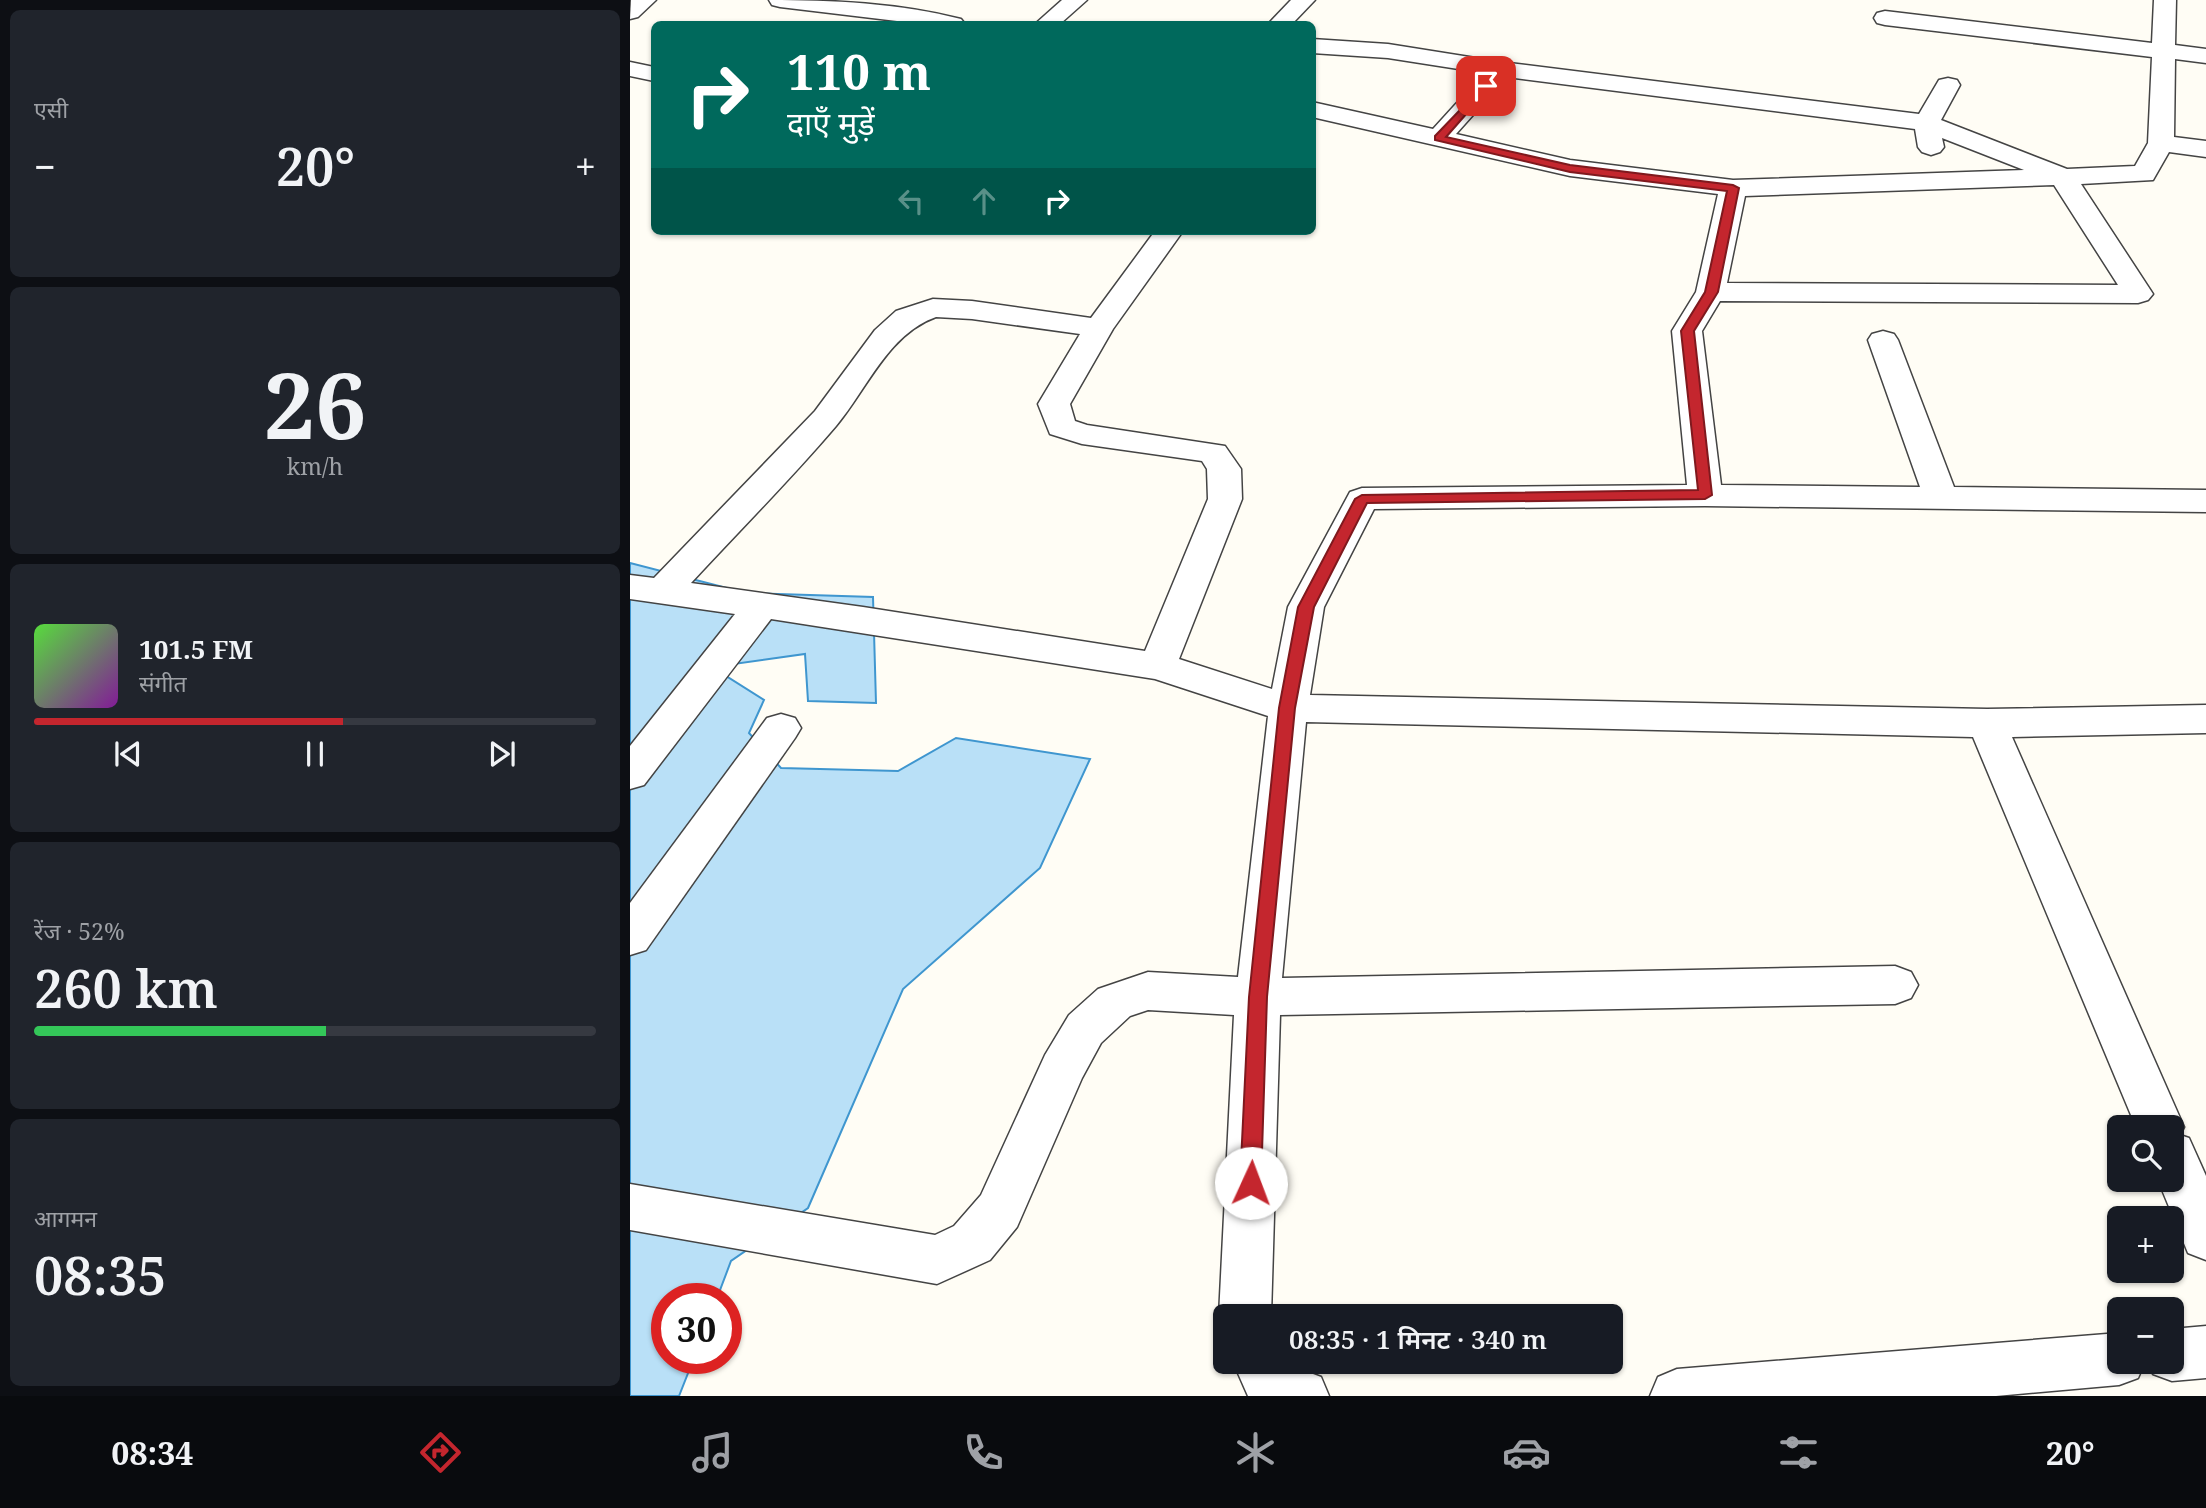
<!DOCTYPE html>
<html lang="hi">
<head>
<meta charset="utf-8">
<style>
	body { margin:0; font-family:"Noto Serif","Noto Sans Devanagari",serif; background:#20242c; color:#f1f3f6; height:100vh; display:flex; flex-direction:column; font-size:26px; white-space:nowrap }
	* { box-sizing:border-box; margin:0 }
	p { font-size:23px; color:#9ea1a6 }
	.icon { flex:none; width:38px; height:38px; fill:none; stroke:currentColor; stroke-width:2; stroke-linecap:round; stroke-linejoin:round }
	.map { position:relative; flex:1; overflow:hidden }
	.details { display:flex; flex-direction:column; gap:10px; padding:10px; background:#0d0f14; width:630px }
	.details>* { flex:none }
	.top-card { position:absolute; left:21px; top:21px; width:665px; height:214px; border-radius:10px; box-shadow:0 2px 5px #0004; background:#00695c; color:#fff; overflow:hidden }
	.buttons { position:absolute; left:1477px; top:1115px; display:grid; gap:14px }
	.buttons a { display:grid; place-items:center; width:77px; height:77px; border-radius:10px; background:#171b24; box-shadow:0 2px 5px #0004; font-size:35px }
	.speed { position:absolute; left:21px; top:1283px; display:flex; gap:14px; font-size:35px; font-weight:700; text-align:center }
	.speed>* { display:grid; place-content:center; width:91px; height:91px; border-radius:50%; background:#171b24; box-shadow:0 2px 5px #0004; line-height:1 }
	.speed .limit { border:10px solid #d22; background:#fff; color:#111 }
	.pin { position:absolute; display:grid; place-items:center; width:60px; height:60px; color:#fff; margin:-30px; border-radius:14px; box-shadow:0 4px 10px #0006 }
	.me { position:absolute; width:77px; margin:-38px; rotate:2deg; stroke-linejoin:round; filter:drop-shadow(0 0 5px #0008) }
	.turn { display:flex; align-items:center; gap:24px; height:147px; padding:0 21px; font-size:32px }
	.turn .icon { width:91px; height:91px; stroke-width:2.5 }
	.turn b { display:block; font-size:49px; line-height:60px }
	.lanes { display:flex; align-items:center; height:66px; padding:0 21px; background:#0003; justify-content:center; gap:35px; direction:ltr }
	.lanes .off { opacity:.35 }
	.big { font-size:52px; font-weight:600; line-height:1.1 }
	.details .card { flex:1; display:flex; flex-direction:column; justify-content:center; gap:10px; min-width:0; padding:0 24px; border-radius:10px; background:#20242c }
	.details .dial { align-items:center; gap:0 }
	.dial b { font-size:91px; line-height:1 }
	.song { display:flex; align-items:center; gap:21px }
	.cover { width:84px; height:84px; border-radius:10px; background:linear-gradient(135deg,hsl(110 70% 55%),hsl(290 70% 35%)) }
	.played { height:7px; border-radius:4px; background:linear-gradient(90deg,#c4262e 55%,#363941 55%) }
	.keys { display:flex; justify-content:space-around; direction:ltr }
	.heat { display:flex; justify-content:space-between; align-items:center; font-size:38px; direction:ltr }
	.charge { height:10px; border-radius:5px; background:linear-gradient(90deg,#34c759 52%,#363941 0) }
	.trip { position:absolute; left:583px; top:1304px; width:410px; height:70px; border-radius:10px; background:#171b24; box-shadow:0 2px 5px #0004; font-weight:600; line-height:70px; text-align:center }
	.menu { display:flex; height:112px; justify-content:space-around; align-items:center; background:#090b0e; color:#9ea1a6 }
	.menu .icon { width:49px; height:49px }
	.menu .current { color:#c4262e }
	.menu b { font-size:32px; color:#f1f3f6 }
	main { display:flex; flex:1; min-height:0 }
	.map>svg:first-child { display:block }
	.water { fill:#b9e0f7; stroke:#3f96cf; stroke-width:2 }
	.lines { fill:none; stroke-linecap:round; stroke-linejoin:round }
	.minor-casing { stroke:#444; stroke-width:3 }
	.minor { fill:#fff; fill-rule:evenodd }
	.route { fill:#c4262e; stroke:#7f191e; stroke-width:2 }
</style>
</head>
<body>
<main>
<section class="details">
<div class="card"><p>एसी</p>
<div class="heat"><a>−</a><b class="big">20°</b><a>+</a></div>
</div>
<div class="card dial"><b>26</b><p>km/h</p></div>
<div class="card">
<div class="song"><i class="cover"></i><div><b>101.5 FM</b><p>संगीत</p></div></div>
<div class="played"></div>
<div class="keys"><svg class="icon" aria-label="previous" viewBox="0 0 24 24"><path d="M18 5L8 12l10 7zM5 5v14"/></svg><svg class="icon" aria-label="pause" viewBox="0 0 24 24"><path d="M8 5v14M16 5v14"/></svg><svg class="icon" aria-label="next" viewBox="0 0 24 24"><path d="M6 5l10 7-10 7zM19 5v14"/></svg></div>
</div>
<div class="card"><p>रेंज · 52%</p><b class="big">260 km</b><div class="charge"></div></div>
<div class="card"><p>आगमन</p><b class="big">08:35</b></div>
</section>
<div class="map">
<svg width="1576" height="1396" viewBox="0 0 1576 1396">
	<rect width="100%" height="100%" fill="#fffdf5"/>
	<polygon class="water" points="0,563 116,593 243,597 246,703 178,701 175,654 82,667 134,700 119,733 151,768 268,771 326,738 460,759 410,868 273,989 178,1208 101,1261 87,1298 37,1298 37,1358 64,1358 49,1396 0,1396"/>
	<g class="lines">
		<g class="minor-casing">
			<g id="minor">
				<polygon points="26,0 8,17 0,19 1,0"/>
				<path d="M139,0C203,0 268,3 331,19L335,24H292L150,7L142,5Z"/>
				<polygon points="432,0 457,0 430,24 405,24"/>
				<polygon points="661,0 685,0 662,24 638,24"/>
				<path d="M1524,0H1546L1545,45L1576,49V63L1545,59L1544,137L1576,141V157L1539,152L1523,180L1451,184L1523,294L1518,300L1508,303L1090,301L1072,331L1091,485L1290,487L1238,340L1242,334L1253,331L1264,334L1268,340L1324,487L1576,490V512L1075,506L744,509L694,607L680,695L1357,709L1576,705V733L1382,737L1554,1127L1550,1135L1559,1138L1576,1176V1260L1558,1253L1528,1180H1542V1127H1506L1343,737L676,722L652,978L1265,966L1281,972L1288,985L1281,998L1265,1004L650,1015L641,1316H595V1331L589,1316L604,1015L518,1010L500,1016L471,1043L452,1078L387,1227L360,1260L307,1284L0,1230V1184L305,1235L324,1226L351,1195L415,1055L439,1015L468,989L518,972L608,977L638,716L525,679L141,619L14,785L0,789V746L105,614L0,599V575L24,578L185,411L245,330L266,311L303,299L342,301L461,318L525,231H553L483,329L440,404L445,421L457,425L595,446L611,469L612,499L549,659L642,689L658,607L720,492L732,488L1057,485L1042,331L1066,292L1088,194L940,176L682,117V102L803,129L854,73L758,58L682,53V39L758,44L871,62L1289,114L1309,80L1318,78L1327,80L1330,85L1311,120L1437,169L1505,166L1518,143L1522,57L1255,25L1247,23L1244,18L1247,13L1255,11L1522,43ZM877,77L1285,129L1288,147L1292,152L1301,155L1310,152L1314,147L1312,138L1394,170L1103,180L940,160L826,134ZM1424,185L1488,285L1097,283L1115,196ZM306,317L342,319L450,334L408,404L420,434L452,444L572,461L577,469L578,499L515,651L233,607L61,583C109,531 160,480 206,426C237,389 258,334 306,317Z"/>
				<polygon points="0,62 24,67 24,81 0,76"/>
				<polygon points="151,714 165,718 171,728 165,738 16,950 0,955 0,903 137,718"/>
				<polygon points="1576,1326 1576,1378 1542,1381 1523,1374 1518,1362 1542,1362 1542,1329"/>
				<polygon points="1489,1333 1489,1362 1515,1362 1508,1378 1489,1385 1366,1396 1020,1396 1028,1377 1047,1369"/>
				<polygon points="603,1362 658,1362 659,1365 691,1377 699,1396 618,1396"/>
			</g>
		</g>
		<use href="#minor" class="minor"/>
	</g>
	<polygon class="route" points="856,83 859,84 859,88 816,137 940,165 1103,185 1109,188 1088,292 1064,331 1082,495 1075,499 737,503 684,607 665,708 637,997 631,1183 628,1190 621,1192 613,1190 610,1183 619,997 649,708 668,607 725,499 732,495 1068,490 1051,331 1075,292 1097,191 940,172 805,140 805,136"/>
</svg>
<div class="buttons">
<a><svg class="icon" aria-label="search" viewBox="0 0 24 24"><circle cx="10" cy="10" r="6"/><path d="M15 15l6 6"/></svg></a>
<a>+</a>
<a>−</a>
</div>
<div class="speed"><div class="limit">30</div></div>
<div class="pin" style="left:856px;top:86px;background:#d93025"><svg class="icon" aria-label="arrive" viewBox="0 0 24 24"><path d="M6 21V4h12l-3 4 3 4H6"/></svg></div>
<svg class="me" style="left:621px;top:1183px" viewBox="-20 -20 40 40"><circle r="19" fill="#fff"/><path d="M0-13L10 11 0 6-10 11z" fill="#c4262e"/></svg>
<div class="trip">08:35 · 1 मिनट · 340 m</div>
<div class="top-card">
<div class="turn"><svg class="icon" aria-label="right" viewBox="0 0 24 24"><path d="M7 20v-9h11M14 6l5 5-5 5"/></svg><div><b>110 m</b>दाएँ मुड़ें</div></div>
<div class="lanes"><svg class="icon off" aria-label="left" viewBox="0 0 24 24"><path d="M17 20v-9H6M10 6l-5 5 5 5"/></svg><svg class="icon off" aria-label="ahead" viewBox="0 0 24 24"><path d="M12 20V5M6 11l6-6 6 6"/></svg><svg class="icon" aria-label="right" viewBox="0 0 24 24"><path d="M7 20v-9h11M14 6l5 5-5 5"/></svg></div>
</div>
</div>
</main>
<nav class="menu">
<b>08:34</b>
<svg class="icon current" aria-label="directions" viewBox="0 0 24 24"><path d="M12 3l9 9-9 9-9-9zM9 14v-3h6M13 9l2 2-2 2"/></svg>
<svg class="icon" aria-label="music" viewBox="0 0 24 24"><path d="M9 18V5l10-2v13"/><circle cx="6" cy="18" r="3"/><circle cx="16" cy="16" r="3"/></svg>
<svg class="icon" aria-label="phone" viewBox="0 0 24 24"><path d="M5 4h4l2 5-3 2q2 4 5 5l2-3 5 2v4C11 20 4 13 5 4z"/></svg>
<svg class="icon" aria-label="climate" viewBox="0 0 24 24"><path d="M12 3v18M4 7l16 10M4 17L20 7"/></svg>
<svg class="icon" aria-label="car" viewBox="0 0 24 24"><path d="M5 17H2v-5l4-1 3-4h7l3 4 3 1v5h-3M9 17h6M6 11h13"/><circle cx="7" cy="17" r="2"/><circle cx="17" cy="17" r="2"/></svg>
<svg class="icon" aria-label="filters" viewBox="0 0 24 24"><path d="M4 7h16M4 17h16"/><circle cx="9" cy="7" r="2"/><circle cx="15" cy="17" r="2"/></svg>
<b>20°</b>
</nav>
</body>
</html>
